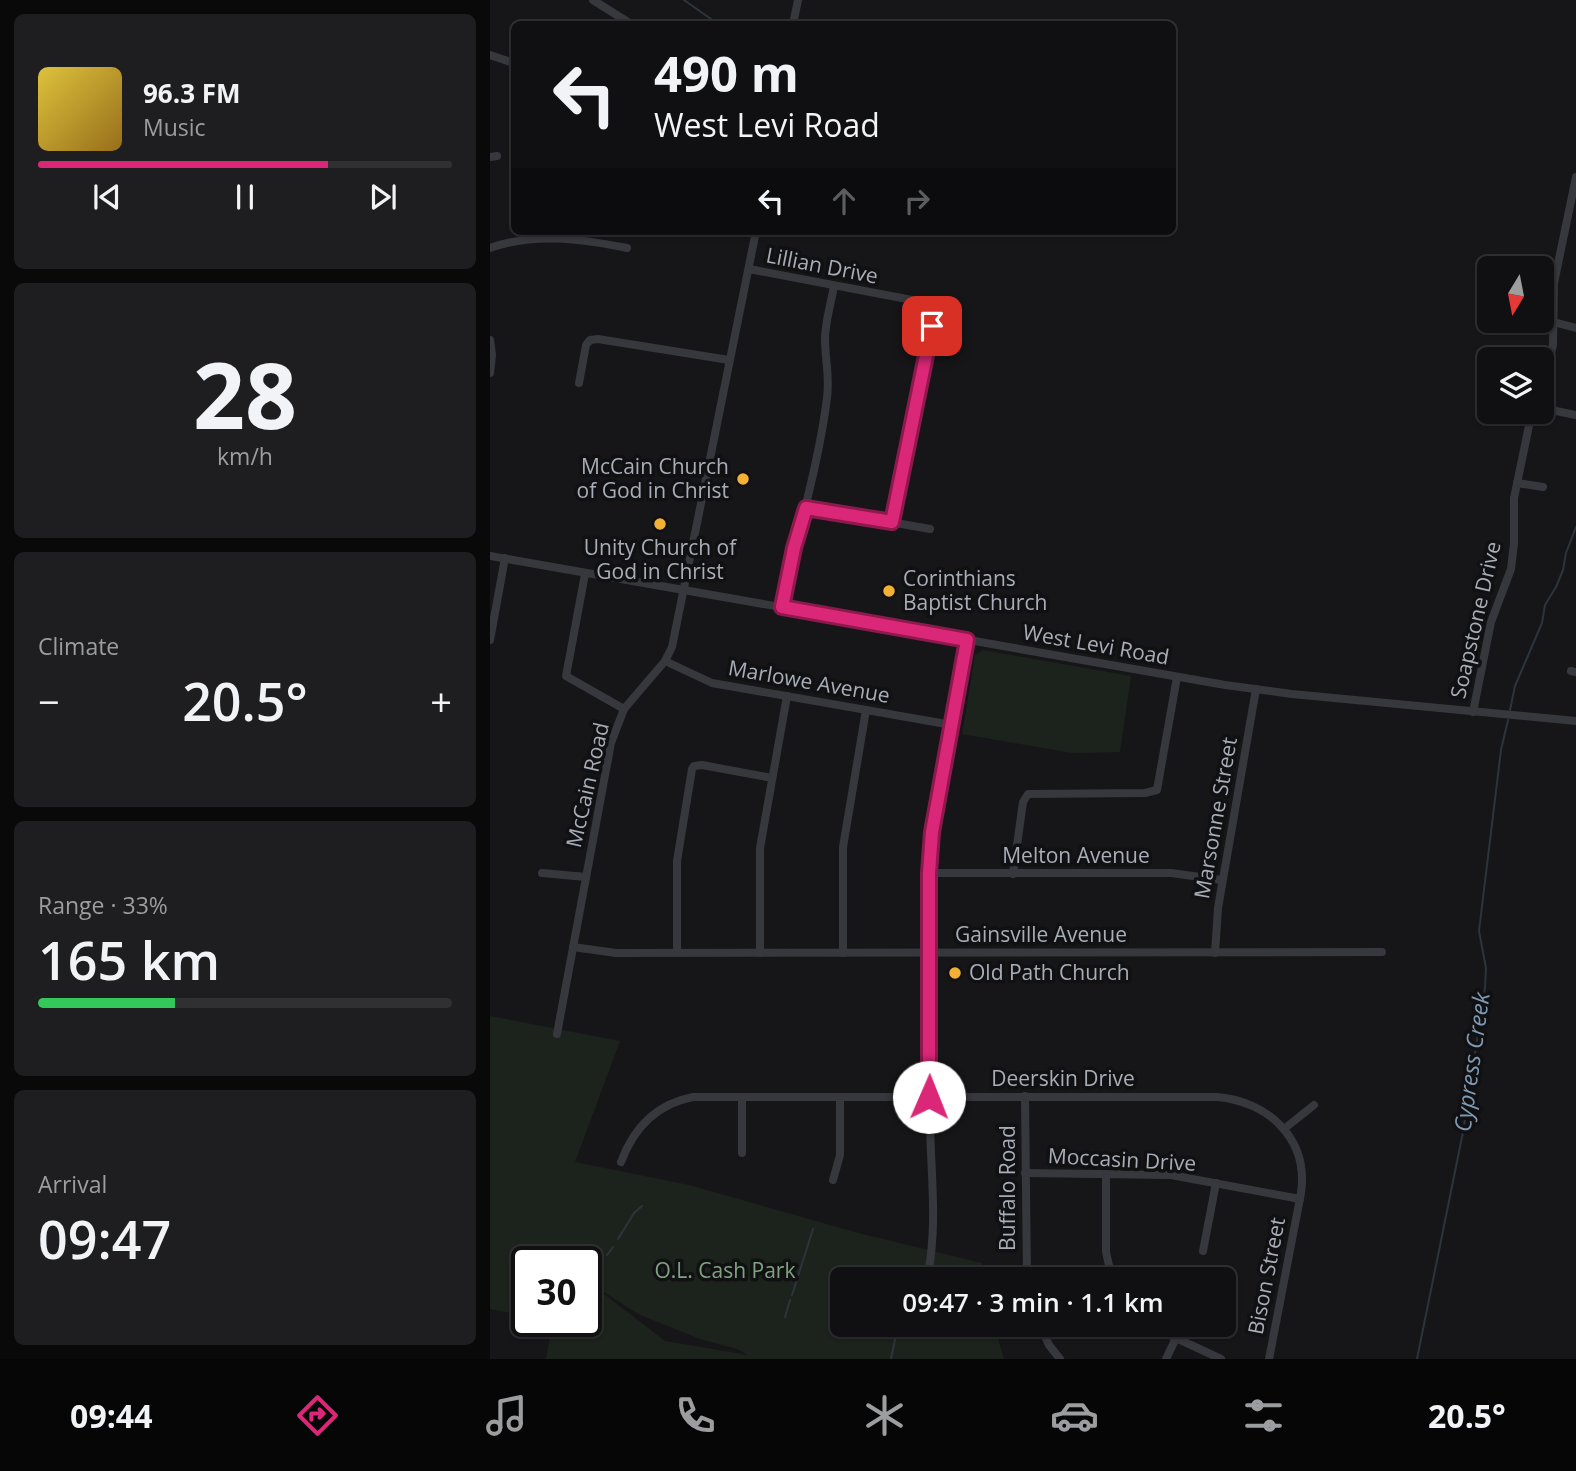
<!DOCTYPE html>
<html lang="en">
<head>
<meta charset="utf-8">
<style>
	body { margin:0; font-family:"Open Sans",sans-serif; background:#1e1e20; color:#f1f3f6; height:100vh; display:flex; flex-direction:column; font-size:26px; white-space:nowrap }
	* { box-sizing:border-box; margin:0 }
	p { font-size:23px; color:#9c9d9f }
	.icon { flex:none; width:38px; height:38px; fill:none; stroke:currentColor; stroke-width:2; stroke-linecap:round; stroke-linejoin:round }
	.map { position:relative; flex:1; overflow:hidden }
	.drawer { display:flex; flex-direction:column; gap:14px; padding:14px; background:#09090a; width:490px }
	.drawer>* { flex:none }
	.banner { position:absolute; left:21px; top:21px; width:665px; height:214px; border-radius:10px; box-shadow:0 2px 5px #0004,0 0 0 2px #303032; background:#101012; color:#f1f3f6; overflow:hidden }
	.needle { width:46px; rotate:190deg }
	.tools { position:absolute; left:987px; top:256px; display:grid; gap:14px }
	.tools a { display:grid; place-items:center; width:77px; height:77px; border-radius:10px; background:#101012; box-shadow:0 2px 5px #0004,0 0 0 2px #303032; font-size:35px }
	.speed { position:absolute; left:21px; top:1246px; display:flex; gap:14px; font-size:35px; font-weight:700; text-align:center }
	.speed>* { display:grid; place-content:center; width:91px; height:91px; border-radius:50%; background:#101012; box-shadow:0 2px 5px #0004,0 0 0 2px #303032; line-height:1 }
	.speed .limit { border:4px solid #111; border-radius:10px; background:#fff; color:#111 }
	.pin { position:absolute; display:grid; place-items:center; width:60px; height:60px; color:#fff; margin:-30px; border-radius:14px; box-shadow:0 4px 10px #0006 }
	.me { position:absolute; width:77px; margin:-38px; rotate:1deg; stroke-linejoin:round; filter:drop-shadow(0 0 5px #0008) }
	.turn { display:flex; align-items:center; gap:24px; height:147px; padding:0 28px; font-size:32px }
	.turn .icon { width:91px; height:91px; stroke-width:2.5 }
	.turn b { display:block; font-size:49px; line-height:60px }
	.lanes { display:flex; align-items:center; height:66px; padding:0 28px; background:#0003; justify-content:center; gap:35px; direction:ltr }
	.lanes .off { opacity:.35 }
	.big { font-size:52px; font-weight:600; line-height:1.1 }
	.drawer .widget { flex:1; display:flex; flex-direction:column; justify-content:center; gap:10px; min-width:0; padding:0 24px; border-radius:10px; background:#1e1e20 }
	.drawer .dial { align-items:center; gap:0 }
	.dial b { font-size:91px; line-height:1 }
	.song { display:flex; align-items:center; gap:21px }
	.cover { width:84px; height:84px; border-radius:10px; background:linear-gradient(135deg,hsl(50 70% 55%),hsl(40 70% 35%)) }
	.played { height:7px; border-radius:4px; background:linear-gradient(90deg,#db2777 70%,#303032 70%) }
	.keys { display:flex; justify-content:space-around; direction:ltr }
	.heat { display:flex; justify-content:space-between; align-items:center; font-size:38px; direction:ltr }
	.charge { height:10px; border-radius:5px; background:linear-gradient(90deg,#34c759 33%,#303032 0) }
	.trip { position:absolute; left:340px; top:1267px; width:406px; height:70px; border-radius:10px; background:#101012; box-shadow:0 2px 5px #0004,0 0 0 2px #303032; font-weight:600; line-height:70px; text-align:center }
	.dock { display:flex; height:112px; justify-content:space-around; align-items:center; background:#060607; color:#9c9d9f }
	.dock .icon { width:49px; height:49px }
	.dock .current { color:#db2777 }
	.dock b { font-size:32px; color:#f1f3f6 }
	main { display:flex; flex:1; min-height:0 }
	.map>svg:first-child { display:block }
	.green { fill:#1c231d }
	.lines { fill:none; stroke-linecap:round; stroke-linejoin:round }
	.stream { stroke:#2c353c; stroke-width:2 }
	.minor { stroke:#37383d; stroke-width:8 }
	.route-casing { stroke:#8e194d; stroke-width:18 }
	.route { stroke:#db2777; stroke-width:12 }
	.poi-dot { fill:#f2b134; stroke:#111113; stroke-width:2.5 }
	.labels { text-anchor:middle; stroke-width:7; stroke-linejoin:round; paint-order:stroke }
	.street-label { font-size:21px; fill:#a8adb8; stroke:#111113 }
	.poi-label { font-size:21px; fill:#a8adb8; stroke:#111113; text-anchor:start }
	.park-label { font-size:21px; fill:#7fa381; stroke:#111113 }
	.water-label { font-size:23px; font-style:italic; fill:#7f9bb3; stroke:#111113 }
</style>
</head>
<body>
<main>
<section class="drawer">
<div class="widget">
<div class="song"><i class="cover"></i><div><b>96.3 FM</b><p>Music</p></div></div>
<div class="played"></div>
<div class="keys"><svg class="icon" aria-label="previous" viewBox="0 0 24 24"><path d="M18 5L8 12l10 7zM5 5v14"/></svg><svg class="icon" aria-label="pause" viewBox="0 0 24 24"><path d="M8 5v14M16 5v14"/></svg><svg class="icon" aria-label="next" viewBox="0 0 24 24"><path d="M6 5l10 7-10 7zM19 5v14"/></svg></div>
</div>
<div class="widget dial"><b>28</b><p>km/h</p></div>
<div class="widget"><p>Climate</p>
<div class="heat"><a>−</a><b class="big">20.5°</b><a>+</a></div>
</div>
<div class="widget"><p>Range · 33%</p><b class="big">165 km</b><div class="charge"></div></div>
<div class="widget"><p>Arrival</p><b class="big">09:47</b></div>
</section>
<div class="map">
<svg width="1086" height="1359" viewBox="0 0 1086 1359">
	<rect width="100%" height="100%" fill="#161618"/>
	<g class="green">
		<polygon points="493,650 641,676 630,752 582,753 472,734 485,655"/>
		<polygon points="0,1016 130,1041 85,1162 199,1185 372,1234 492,1263 494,1279 352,1279 352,1325 504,1325 514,1359 56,1359 63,1321 96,1321 97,1281 175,1341 258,1355 247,1349 210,1339 148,1314 97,1281 96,1262 37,1262 37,1316 0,1309"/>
	</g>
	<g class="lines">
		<g class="stream">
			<polyline points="194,0 228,24"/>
			<polyline points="1020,710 1025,686 1052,623 1055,605 1066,587 1073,570 1076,553 1086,527"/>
			<polyline points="128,1239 144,1213 152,1206"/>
			<polyline points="117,1255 123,1247"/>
			<polyline points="416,1279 419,1266"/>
			<polyline points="302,1295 323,1229"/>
			<polyline points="295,1317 300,1300"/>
			<polyline points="401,1359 408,1325"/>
			<polyline points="927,1359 973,1132 995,988 996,968 989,931 1011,750 1018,720"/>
		</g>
		<g class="minor">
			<polyline points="103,0 141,24"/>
			<polyline points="303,24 308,0"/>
			<polyline points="0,55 24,63"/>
			<polyline points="0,157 7,156"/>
			<path d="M0,248C45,232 91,239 137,248"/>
			<polyline points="259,269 438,303 442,308 442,326 402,521"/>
			<polyline points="1063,322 1086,328"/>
			<polyline points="0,340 2,355 0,373"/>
			<polyline points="89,383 96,345 100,340 108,339 239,360"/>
			<polyline points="1052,388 1063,345 1064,283 1086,177"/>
			<polyline points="1052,408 1086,415"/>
			<polyline points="1027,483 1053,487"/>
			<polyline points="316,507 440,529"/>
			<polyline points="0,556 735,685 802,694 1086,721"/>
			<polyline points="95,574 76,676 134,709"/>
			<path d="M292,607C306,537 328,469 337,398C340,378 335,359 335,339C335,322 341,304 344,286"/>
			<polyline points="0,640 15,558"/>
			<polyline points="175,661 222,683 462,725"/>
			<polyline points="1081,671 1086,672"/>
			<polyline points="983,712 1001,622 1021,569 1024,543 1024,498 1042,411"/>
			<polyline points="52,873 96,877"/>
			<polyline points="439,873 681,873 732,880"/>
			<polyline points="523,874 533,802 538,794 655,793 667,790 687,677"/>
			<polyline points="83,947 126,953 892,952"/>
			<polyline points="187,953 187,861 202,769 204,766 212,765 282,778"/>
			<polyline points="270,953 270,848 297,696"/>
			<polyline points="353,953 353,847 376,710"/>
			<polyline points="725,953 728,908 766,689"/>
			<polyline points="67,1034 121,743 134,709 175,661 182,647 266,231"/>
			<polyline points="535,1096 537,1279"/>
			<polyline points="252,1097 252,1153"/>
			<polyline points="794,1129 824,1105"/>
			<path d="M131,1162C144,1127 166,1104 203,1097H727C777,1101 819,1138 811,1193L779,1359"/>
			<polyline points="535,1173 681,1175 810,1199"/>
			<polyline points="616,1174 616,1252 622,1279"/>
			<polyline points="343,1180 350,1155 350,1097"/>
			<polyline points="713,1251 726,1183"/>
			<path d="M437,1279C448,1227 441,1177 440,1125C438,1037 437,949 440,862L442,832L477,640"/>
			<polyline points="550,1325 559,1345 570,1359"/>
			<polyline points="658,1325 731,1359"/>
			<polyline points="676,1359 686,1338"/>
		</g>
	</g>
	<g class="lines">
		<g class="route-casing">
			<polyline id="route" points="439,1097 439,873 442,832 477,640 292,607 304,548 316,508 402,522 442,326"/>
		</g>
		<use href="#route" class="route"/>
	</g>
	<g class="poi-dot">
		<circle cx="253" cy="479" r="7"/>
		<circle cx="170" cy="524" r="7"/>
		<circle cx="399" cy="591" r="7"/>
		<circle cx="465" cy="973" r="7"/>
	</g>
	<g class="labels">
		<g class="street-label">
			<text transform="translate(332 266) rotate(11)" y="7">Lillian Drive</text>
			<text transform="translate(986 620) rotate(-77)" y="7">Soapstone Drive</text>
			<text transform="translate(606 645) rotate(10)" y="7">West Levi Road</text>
			<text transform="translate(319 682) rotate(10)" y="7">Marlowe Avenue</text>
			<text transform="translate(98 785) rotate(-77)" y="7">McCain Road</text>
			<text transform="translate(726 818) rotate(-80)" y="7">Marsonne Street</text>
			<text x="586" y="863">Melton Avenue</text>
			<text x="551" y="942">Gainsville Avenue</text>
			<text x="573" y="1086">Deerskin Drive</text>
			<text transform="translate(632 1160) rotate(3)" y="7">Moccasin Drive</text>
			<text transform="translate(518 1188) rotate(-90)" y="7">Buffalo Road</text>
			<text transform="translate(777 1276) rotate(-79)" y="7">Bison Street</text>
		</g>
		<g class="poi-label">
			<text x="239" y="474" text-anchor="end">McCain Church<tspan x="239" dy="24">of God in Christ</tspan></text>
			<text x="170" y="555" text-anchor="middle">Unity Church of<tspan x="170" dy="24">God in Christ</tspan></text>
			<text x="413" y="586">Corinthians<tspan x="413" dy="24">Baptist Church</tspan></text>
			<text x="479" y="980">Old Path Church</text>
		</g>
		<g class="park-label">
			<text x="235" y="1278">O.L. Cash Park</text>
		</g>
		<g class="water-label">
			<text transform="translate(982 1062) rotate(-82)" y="8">Cypress Creek</text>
		</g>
	</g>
</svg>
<div class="tools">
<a><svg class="needle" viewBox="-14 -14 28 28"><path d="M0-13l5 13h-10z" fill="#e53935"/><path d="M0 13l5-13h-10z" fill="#9c9d9f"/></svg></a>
<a><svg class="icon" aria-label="layers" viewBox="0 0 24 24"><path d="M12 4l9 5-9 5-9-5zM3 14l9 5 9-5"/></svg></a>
</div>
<div class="speed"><div class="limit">30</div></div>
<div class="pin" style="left:442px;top:326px;background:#d93025"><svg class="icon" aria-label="arrive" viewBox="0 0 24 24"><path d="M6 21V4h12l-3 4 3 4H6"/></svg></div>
<svg class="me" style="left:439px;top:1097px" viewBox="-20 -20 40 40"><circle r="19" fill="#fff"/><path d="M0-13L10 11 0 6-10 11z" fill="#db2777"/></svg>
<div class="trip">09:47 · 3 min · 1.1 km</div>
<div class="banner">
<div class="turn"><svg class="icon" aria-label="left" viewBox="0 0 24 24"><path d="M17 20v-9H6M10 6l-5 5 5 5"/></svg><div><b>490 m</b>West Levi Road</div></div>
<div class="lanes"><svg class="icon" aria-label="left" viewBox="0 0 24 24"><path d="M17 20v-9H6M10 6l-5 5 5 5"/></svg><svg class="icon off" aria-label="ahead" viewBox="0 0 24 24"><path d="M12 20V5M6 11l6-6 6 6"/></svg><svg class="icon off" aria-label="right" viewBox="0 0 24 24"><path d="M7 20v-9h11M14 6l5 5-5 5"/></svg></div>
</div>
</div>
</main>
<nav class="dock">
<b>09:44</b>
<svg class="icon current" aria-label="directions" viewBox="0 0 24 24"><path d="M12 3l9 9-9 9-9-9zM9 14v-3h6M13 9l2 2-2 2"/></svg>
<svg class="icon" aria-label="music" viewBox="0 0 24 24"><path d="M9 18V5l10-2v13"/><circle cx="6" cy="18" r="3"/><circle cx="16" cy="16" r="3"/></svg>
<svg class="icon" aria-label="phone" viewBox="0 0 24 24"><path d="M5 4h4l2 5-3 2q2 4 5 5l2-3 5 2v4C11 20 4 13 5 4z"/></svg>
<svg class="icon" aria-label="climate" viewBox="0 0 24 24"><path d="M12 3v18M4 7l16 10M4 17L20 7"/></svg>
<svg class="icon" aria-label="car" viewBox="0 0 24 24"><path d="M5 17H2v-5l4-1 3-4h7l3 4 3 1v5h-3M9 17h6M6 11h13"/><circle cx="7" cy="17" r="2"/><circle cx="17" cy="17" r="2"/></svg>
<svg class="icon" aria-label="filters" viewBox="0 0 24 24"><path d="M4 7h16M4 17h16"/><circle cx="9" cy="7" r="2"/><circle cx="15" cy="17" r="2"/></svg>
<b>20.5°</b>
</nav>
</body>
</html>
